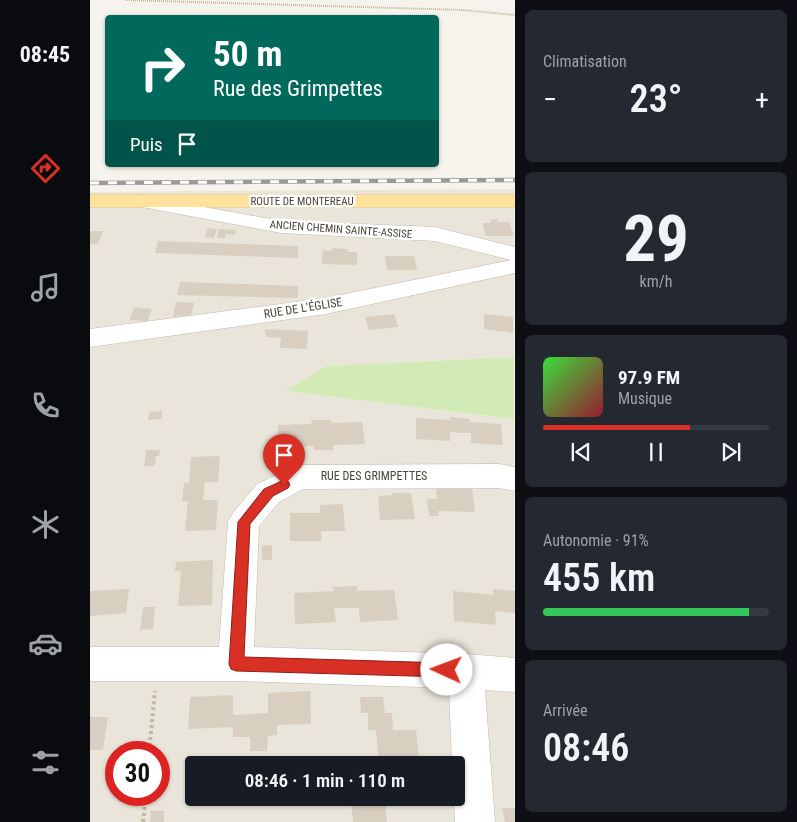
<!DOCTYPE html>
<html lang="fr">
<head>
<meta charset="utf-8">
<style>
	body { margin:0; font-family:"Roboto Condensed",sans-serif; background:#242831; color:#f1f3f6; height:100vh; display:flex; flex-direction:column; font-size:19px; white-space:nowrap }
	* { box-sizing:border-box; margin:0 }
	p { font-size:16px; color:#9ea1a6 }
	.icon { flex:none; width:28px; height:28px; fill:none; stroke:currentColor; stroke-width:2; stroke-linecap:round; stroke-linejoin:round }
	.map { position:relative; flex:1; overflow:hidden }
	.details { display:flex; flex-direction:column; gap:10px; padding:10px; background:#0d0f14; width:282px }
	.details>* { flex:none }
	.top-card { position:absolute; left:15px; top:15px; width:334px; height:152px; border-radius:5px; box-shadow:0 1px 4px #0004; background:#00695c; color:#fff; overflow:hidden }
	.speed { position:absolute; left:15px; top:741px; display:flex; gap:10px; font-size:25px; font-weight:700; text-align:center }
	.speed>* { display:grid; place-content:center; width:65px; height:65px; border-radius:50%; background:#171b24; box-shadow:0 1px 4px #0004; line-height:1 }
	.speed .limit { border:8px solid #d22; background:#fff; color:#111 }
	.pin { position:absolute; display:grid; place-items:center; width:42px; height:42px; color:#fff; margin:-51px -21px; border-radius:50% 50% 50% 0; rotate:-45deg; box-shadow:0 0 5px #0007 }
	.pin .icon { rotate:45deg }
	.me { position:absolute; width:55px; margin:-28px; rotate:272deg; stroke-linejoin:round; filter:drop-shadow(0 0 4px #0008) }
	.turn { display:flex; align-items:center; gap:18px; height:105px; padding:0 25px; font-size:22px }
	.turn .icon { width:65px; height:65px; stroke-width:2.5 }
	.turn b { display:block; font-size:35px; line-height:42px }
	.then { display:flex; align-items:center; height:48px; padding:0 25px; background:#0003; gap:10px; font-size:19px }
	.big { font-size:38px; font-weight:600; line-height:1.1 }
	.details .widget { flex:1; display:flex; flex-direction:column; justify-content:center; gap:8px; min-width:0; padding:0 18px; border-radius:8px; background:#242831 }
	.details .dial { align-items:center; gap:0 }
	.dial b { font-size:65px; line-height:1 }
	.song { display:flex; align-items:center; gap:15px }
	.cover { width:60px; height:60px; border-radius:8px; background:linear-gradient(135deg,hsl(120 70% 55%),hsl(350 70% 35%)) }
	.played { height:5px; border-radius:2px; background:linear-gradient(90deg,#d93025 65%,#363941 65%) }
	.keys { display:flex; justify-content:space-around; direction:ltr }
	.heat { display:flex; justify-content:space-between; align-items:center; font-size:28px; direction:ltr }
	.charge { height:8px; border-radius:4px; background:linear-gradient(90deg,#34c759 91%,#363941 0) }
	.trip { position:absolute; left:95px; top:756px; width:280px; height:50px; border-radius:5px; background:#171b24; box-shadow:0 1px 4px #0004; font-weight:600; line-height:50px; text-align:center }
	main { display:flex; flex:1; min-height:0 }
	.tab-bar { display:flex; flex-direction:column; width:90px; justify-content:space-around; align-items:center; background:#090b0e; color:#9ea1a6 }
	.tab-bar .icon { width:35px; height:35px }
	.tab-bar .active { color:#d93025 }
	.tab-bar b { font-size:22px; color:#f1f3f6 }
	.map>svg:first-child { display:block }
	.residential { fill:#eae5da; fill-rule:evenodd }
	.green { fill:#d2eab5 }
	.building { fill:#d8cfc1 }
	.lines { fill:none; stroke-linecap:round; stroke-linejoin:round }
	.minor-casing { stroke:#c2bbae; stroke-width:1 }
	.major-casing { stroke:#e6c16a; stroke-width:1 }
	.path-far1 { stroke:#c4b79f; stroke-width:2; stroke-dasharray:1 1; stroke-linecap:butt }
	.path { stroke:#c4b79f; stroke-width:4; stroke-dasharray:3 3; stroke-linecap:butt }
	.minor { fill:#fff; fill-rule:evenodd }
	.major { fill:#ffe39c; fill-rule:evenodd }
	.rail-casing { stroke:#9a9a9a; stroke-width:4.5 }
	.rail { stroke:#fff; stroke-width:3; stroke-dasharray:9; stroke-linecap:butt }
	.route { fill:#d93025; stroke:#8d1f18 }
	.labels { text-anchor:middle; stroke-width:5; stroke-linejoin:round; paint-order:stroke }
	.far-street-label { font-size:11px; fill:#4b4439; stroke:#fff }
	.street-label { font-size:12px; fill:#4b4439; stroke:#fff }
</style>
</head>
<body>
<main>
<nav class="tab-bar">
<b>08:45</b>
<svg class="icon active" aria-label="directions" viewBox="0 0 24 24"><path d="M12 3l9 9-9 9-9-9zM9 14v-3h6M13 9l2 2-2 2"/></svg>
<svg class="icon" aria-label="music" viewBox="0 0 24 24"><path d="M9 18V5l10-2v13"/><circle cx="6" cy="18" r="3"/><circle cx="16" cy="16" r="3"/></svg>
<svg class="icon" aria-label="phone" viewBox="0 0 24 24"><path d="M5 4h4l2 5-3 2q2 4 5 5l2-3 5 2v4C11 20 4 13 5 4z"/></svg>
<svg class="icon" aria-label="climate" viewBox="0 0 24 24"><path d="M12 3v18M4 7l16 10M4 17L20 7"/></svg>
<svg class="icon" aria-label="car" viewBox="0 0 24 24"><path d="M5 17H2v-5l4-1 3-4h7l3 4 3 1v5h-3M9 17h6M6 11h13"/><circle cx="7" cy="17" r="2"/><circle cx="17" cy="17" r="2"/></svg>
<svg class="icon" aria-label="filters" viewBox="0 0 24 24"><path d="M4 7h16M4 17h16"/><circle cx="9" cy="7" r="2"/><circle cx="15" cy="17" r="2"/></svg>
</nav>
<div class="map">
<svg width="425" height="822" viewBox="0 0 425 822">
	<rect width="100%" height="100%" fill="#f6f3ec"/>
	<path class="residential" d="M424,189V357L238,366L197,391L424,419V822H0V192ZM26,752H69V795H26ZM104,765H366V798H104Z"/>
	<polygon class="green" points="424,357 424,419 196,391 237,366"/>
	<g class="building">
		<polygon points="407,219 408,222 419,222 424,236 396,236 392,223 401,223 400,220"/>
		<polygon points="118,228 127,229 124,238 115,237"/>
		<polygon points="129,229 146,230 145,235 136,234 135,238 127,238"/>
		<polygon points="0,231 13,231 8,244 0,244"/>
		<polygon points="68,241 208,246 208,258 65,253"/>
		<polygon points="242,248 258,249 258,252 267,252 267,265 232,264 233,250 242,251"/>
		<polygon points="295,256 324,256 327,270 297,270"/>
		<polygon points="90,282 208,286 208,298 87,295"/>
		<polygon points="86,302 104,303 101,315 83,317"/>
		<polygon points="44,307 62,309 58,321 40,320"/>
		<polygon points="304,314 308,327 279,330 275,317"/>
		<polygon points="394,314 423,317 423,333 394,329"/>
		<polygon points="175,329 218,331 217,349 190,348 191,338 176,337"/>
		<polygon points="72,411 72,419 58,420 59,412"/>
		<polygon points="360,417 380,419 380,422 411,424 413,445 381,443 381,433 371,433 360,432 360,441 326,439 326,418 360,420"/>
		<polygon points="221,420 240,420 241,423 272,422 275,444 243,445 243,450 224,450 223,446 189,447 188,425 222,424"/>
		<polygon points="56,450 70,450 69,456 66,456 65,466 54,466"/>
		<polygon points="130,456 128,482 115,482 113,500 128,500 126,530 95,531 98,501 92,501 94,483 99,483 101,457"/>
		<polygon points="346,487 382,488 385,512 348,511 349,516 339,516 337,499 347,499"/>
		<polygon points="302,493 321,493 325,519 290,520 288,496 303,495"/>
		<polygon points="253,504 255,531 231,531 231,541 200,541 200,513 230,513 230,505"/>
		<polygon points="182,545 182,560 172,560 172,546"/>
		<polygon points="123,560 122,605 88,606 91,571 85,571 86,562"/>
		<polygon points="267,586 267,591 304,590 308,620 270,622 269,608 244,608 246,622 205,624 204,593 244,591 243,587"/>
		<polygon points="39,589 36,613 0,616 0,591"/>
		<polygon points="403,589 425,591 425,613 405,611 406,625 364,621 363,591 404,595"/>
		<polygon points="53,607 65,607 63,629 50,630"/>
		<polygon points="220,691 221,724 187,725 187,735 178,736 177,751 160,751 160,737 143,737 143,727 98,729 100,697 143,695 143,715 178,713 178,693"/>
		<polygon points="270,697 293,697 295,713 302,713 303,730 326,730 329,756 321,757 322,765 289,765 286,730 278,730 278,713 271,713"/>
		<polygon points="0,717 18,717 13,750 0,750"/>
		<polygon points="277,798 295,798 297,822 263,822 261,799"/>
		<polygon points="412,808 425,808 425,822 415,822"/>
		<polygon points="61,811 74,811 74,822 60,822"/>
	</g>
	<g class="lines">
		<g class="minor-casing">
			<g id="minor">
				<polygon points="48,195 191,221 345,227 425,247 425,273 236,314 0,347 0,329 236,298 421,260 345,241 191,233 41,205 38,201 41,197"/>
				<polygon points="409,464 425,467 425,491 409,488 213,489 189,502 169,526 164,647 376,654 425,658 425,692 395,690 405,822 365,822 364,798 366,798 366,765 362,765 359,688 146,681 0,681 0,647 129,647 138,522 143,513 167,484 209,465"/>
			</g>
		</g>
		<g class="major-casing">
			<rect id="major" x="0" y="195" width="425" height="12"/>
		</g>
		<polyline class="path-far1" points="35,0 373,10 425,15"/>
		<g class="path">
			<polyline points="59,752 65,691"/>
			<polyline points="53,822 56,795"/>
		</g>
		<use href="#minor" class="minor"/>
		<use href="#major" class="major"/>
		<g class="rail-casing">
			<polyline id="rail" points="0,183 425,180"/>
		</g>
		<use href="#rail" class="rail"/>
	</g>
	<polygon class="route" points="194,480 198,481 200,485 198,488 183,496 160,524 154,657 357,663 362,665 364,670 362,675 357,677 146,671 141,669 139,664 148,522 174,489"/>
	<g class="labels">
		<g class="far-street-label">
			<text x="212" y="205">ROUTE DE MONTEREAU</text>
			<text transform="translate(251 229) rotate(4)" y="4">ANCIEN CHEMIN SAINTE-ASSISE</text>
		</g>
		<g class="street-label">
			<text transform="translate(213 308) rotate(-9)" y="4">RUE DE L'ÉGLISE</text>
			<text x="284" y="480">RUE DES GRIMPETTES</text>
		</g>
	</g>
</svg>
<div class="speed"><div class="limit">30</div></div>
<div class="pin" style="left:194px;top:485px;background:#d93025"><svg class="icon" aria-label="arrive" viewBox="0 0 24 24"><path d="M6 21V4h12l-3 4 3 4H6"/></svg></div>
<svg class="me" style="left:357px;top:670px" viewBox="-20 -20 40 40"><circle r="19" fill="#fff"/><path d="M0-13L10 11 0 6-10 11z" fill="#d93025"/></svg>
<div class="trip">08:46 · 1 min · 110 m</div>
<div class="top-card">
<div class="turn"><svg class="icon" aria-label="right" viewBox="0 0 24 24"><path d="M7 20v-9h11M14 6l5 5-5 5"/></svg><div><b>50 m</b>Rue des Grimpettes</div></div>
<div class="then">Puis<svg class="icon" aria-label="arrive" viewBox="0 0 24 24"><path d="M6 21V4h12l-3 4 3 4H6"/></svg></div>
</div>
</div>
<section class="details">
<div class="widget"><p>Climatisation</p>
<div class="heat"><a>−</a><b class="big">23°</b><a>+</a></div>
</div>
<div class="widget dial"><b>29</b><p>km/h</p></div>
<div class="widget">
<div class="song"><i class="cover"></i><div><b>97.9 FM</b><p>Musique</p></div></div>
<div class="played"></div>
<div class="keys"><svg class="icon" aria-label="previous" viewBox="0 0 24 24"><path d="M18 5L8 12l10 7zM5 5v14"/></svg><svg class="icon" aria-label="pause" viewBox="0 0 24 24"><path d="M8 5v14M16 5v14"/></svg><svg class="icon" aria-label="next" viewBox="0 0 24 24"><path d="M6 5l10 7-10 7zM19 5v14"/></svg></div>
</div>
<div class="widget"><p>Autonomie · 91%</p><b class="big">455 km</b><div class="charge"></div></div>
<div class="widget"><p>Arrivée</p><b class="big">08:46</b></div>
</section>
</main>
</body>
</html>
